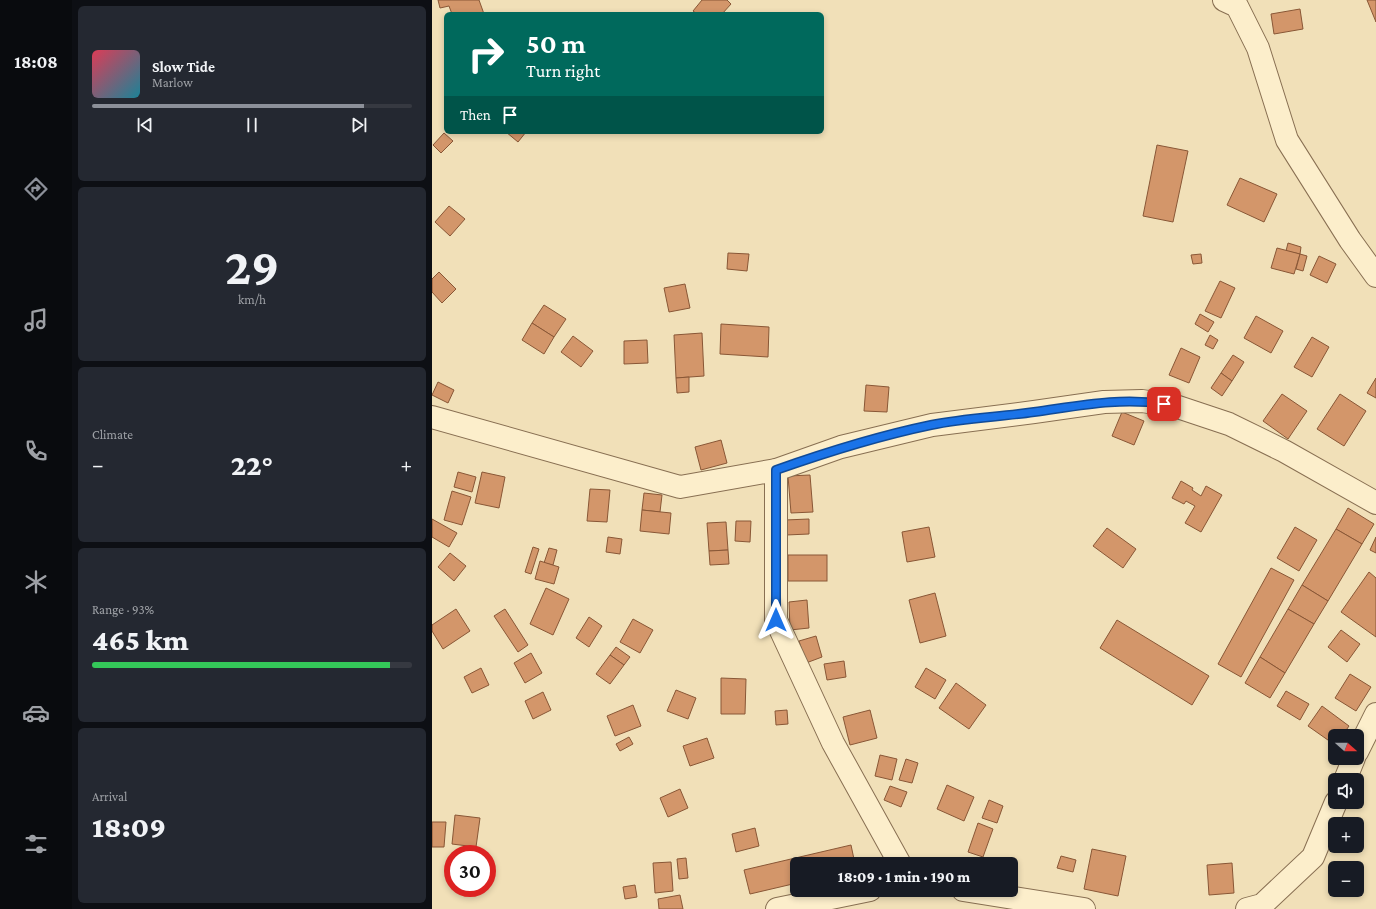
<!DOCTYPE html>
<html lang="en">
<head>
<meta charset="utf-8">
<style>
	body { margin:0; font-family:"Crimson Pro",serif; background:#242831; color:#f1f3f6; height:100vh; display:flex; flex-direction:column; font-size:15px; white-space:nowrap }
	* { box-sizing:border-box; margin:0 }
	p { font-size:13px; color:#9ea1a6 }
	.icon { flex:none; width:22px; height:22px; fill:none; stroke:currentColor; stroke-width:2; stroke-linecap:round; stroke-linejoin:round }
	.map { position:relative; flex:1; overflow:hidden }
	.sheet { display:flex; flex-direction:column; gap:6px; padding:6px; background:#0d0f14; width:360px }
	.sheet>* { flex:none }
	.banner { position:absolute; left:12px; top:12px; width:380px; height:122px; border-radius:6px; box-shadow:0 2px 6px #0003; background:#00695c; color:#fff; overflow:hidden }
	.needle { width:26px; rotate:111deg }
	.tools { position:absolute; left:896px; top:729px; display:grid; gap:8px }
	.tools a { display:grid; place-items:center; width:36px; height:36px; border-radius:6px; background:#171b24; box-shadow:0 2px 6px #0003; font-size:20px }
	.speed { position:absolute; left:12px; top:845px; display:flex; gap:8px; font-size:20px; font-weight:700; text-align:center }
	.speed>* { display:grid; place-content:center; width:52px; height:52px; border-radius:50%; background:#171b24; box-shadow:0 2px 6px #0003; line-height:1 }
	.speed .limit { border:6px solid #d22; background:#fff; color:#111 }
	.pin { position:absolute; display:grid; place-items:center; width:34px; height:34px; color:#fff; margin:-17px; border-radius:8px; box-shadow:0 2px 6px #0006 }
	.me { position:absolute; width:44px; margin:-22px; rotate:0deg; stroke-linejoin:round; filter:drop-shadow(0 0 3px #0008) }
	.turn { display:flex; align-items:center; gap:14px; height:84px; padding:0 16px; font-size:18px }
	.turn .icon { width:52px; height:52px; stroke-width:2.5 }
	.turn b { display:block; font-size:28px; line-height:34px }
	.then { display:flex; align-items:center; height:38px; padding:0 16px; background:#0003; gap:8px; font-size:15px }
	.big { font-size:30px; font-weight:800; line-height:1.1 }
	.sheet .card { flex:1; display:flex; flex-direction:column; justify-content:center; gap:6px; min-width:0; padding:0 14px; border-radius:6px; background:#242831 }
	.sheet .dial { align-items:center; gap:0 }
	.dial b { font-size:52px; line-height:1 }
	.song { display:flex; align-items:center; gap:12px }
	.cover { width:48px; height:48px; border-radius:6px; background:linear-gradient(135deg,hsl(350 70% 55%),hsl(190 70% 35%)) }
	.played { height:4px; border-radius:2px; background:linear-gradient(90deg,#8c9099 85%,#363941 85%) }
	.keys { display:flex; justify-content:space-around; direction:ltr }
	.heat { display:flex; justify-content:space-between; align-items:center; font-size:22px; direction:ltr }
	.charge { height:6px; border-radius:3px; background:linear-gradient(90deg,#34c759 93%,#363941 0) }
	.trip { position:absolute; left:358px; top:857px; width:228px; height:40px; border-radius:6px; background:#171b24; box-shadow:0 2px 6px #0003; font-weight:800; line-height:40px; text-align:center }
	main { display:flex; flex:1; min-height:0 }
	.tabs { display:flex; flex-direction:column; width:72px; justify-content:space-around; align-items:center; background:#090b0e; color:#9ea1a6 }
	.tabs .icon { width:28px; height:28px }
	.tabs .current { color:#8c9099 }
	.tabs b { font-size:18px; color:#f1f3f6 }
	.map>svg:first-child { display:block }
	.building { fill:#d3966a; stroke:#895736 }
	.lines { fill:none; stroke-linecap:round; stroke-linejoin:round }
	.minor-casing { stroke:#886f52; stroke-width:24 }
	.minor { stroke:#fceecb; stroke-width:22 }
	.route-casing { stroke:#114b97; stroke-width:10 }
	.route { stroke:#1a73e8; stroke-width:7 }
</style>
</head>
<body>
<main>
<nav class="tabs">
<b>18:08</b>
<svg class="icon current" aria-label="directions" viewBox="0 0 24 24"><path d="M12 3l9 9-9 9-9-9zM9 14v-3h6M13 9l2 2-2 2"/></svg>
<svg class="icon" aria-label="music" viewBox="0 0 24 24"><path d="M9 18V5l10-2v13"/><circle cx="6" cy="18" r="3"/><circle cx="16" cy="16" r="3"/></svg>
<svg class="icon" aria-label="phone" viewBox="0 0 24 24"><path d="M5 4h4l2 5-3 2q2 4 5 5l2-3 5 2v4C11 20 4 13 5 4z"/></svg>
<svg class="icon" aria-label="climate" viewBox="0 0 24 24"><path d="M12 3v18M4 7l16 10M4 17L20 7"/></svg>
<svg class="icon" aria-label="car" viewBox="0 0 24 24"><path d="M5 17H2v-5l4-1 3-4h7l3 4 3 1v5h-3M9 17h6M6 11h13"/><circle cx="7" cy="17" r="2"/><circle cx="17" cy="17" r="2"/></svg>
<svg class="icon" aria-label="filters" viewBox="0 0 24 24"><path d="M4 7h16M4 17h16"/><circle cx="9" cy="7" r="2"/><circle cx="15" cy="17" r="2"/></svg>
</nav>
<section class="sheet">
<div class="card">
<div class="song"><i class="cover"></i><div><b>Slow Tide</b><p>Marlow</p></div></div>
<div class="played"></div>
<div class="keys"><svg class="icon" aria-label="previous" viewBox="0 0 24 24"><path d="M18 5L8 12l10 7zM5 5v14"/></svg><svg class="icon" aria-label="pause" viewBox="0 0 24 24"><path d="M8 5v14M16 5v14"/></svg><svg class="icon" aria-label="next" viewBox="0 0 24 24"><path d="M6 5l10 7-10 7zM19 5v14"/></svg></div>
</div>
<div class="card dial"><b>29</b><p>km/h</p></div>
<div class="card"><p>Climate</p>
<div class="heat"><a>−</a><b class="big">22°</b><a>+</a></div>
</div>
<div class="card"><p>Range · 93%</p><b class="big">465 km</b><div class="charge"></div></div>
<div class="card"><p>Arrival</p><b class="big">18:09</b></div>
</section>
<div class="map">
<svg width="944" height="909" viewBox="0 0 944 909">
	<rect width="100%" height="100%" fill="#f1e0b8"/>
	<g class="building">
		<polygon points="6,0 47,0 52,14 20,14 17,6 8,8"/>
		<polygon points="270,0 295,0 299,4 290,14 265,14 261,11"/>
		<polygon points="935,0 944,0 944,22"/>
		<polygon points="868,9 871,29 842,34 839,14"/>
		<polygon points="74,132 94,132 86,142"/>
		<polygon points="12,133 21,141 9,153 1,145"/>
		<polygon points="725,145 756,151 741,222 711,216"/>
		<polygon points="808,178 845,194 832,222 795,205"/>
		<polygon points="17,206 33,219 18,236 3,222"/>
		<polygon points="856,243 869,247 868,254 854,251"/>
		<polygon points="845,248 868,254 862,274 839,268"/>
		<polygon points="296,253 317,254 315,271 295,269"/>
		<polygon points="769,254 770,263 761,264 759,255"/>
		<polygon points="868,254 875,256 871,271 864,269"/>
		<polygon points="887,256 904,264 895,283 878,275"/>
		<polygon points="7,272 24,289 10,303 0,292 0,279"/>
		<polygon points="788,281 803,288 789,318 773,311"/>
		<polygon points="253,284 258,308 237,312 232,288"/>
		<polygon points="112,305 134,319 122,337 100,323"/>
		<polygon points="768,314 782,322 776,332 763,324"/>
		<polygon points="824,316 851,331 839,353 812,338"/>
		<polygon points="100,323 122,337 112,354 90,340"/>
		<polygon points="289,324 337,327 336,357 288,354"/>
		<polygon points="270,333 272,376 244,378 242,335"/>
		<polygon points="778,335 786,340 781,349 773,345"/>
		<polygon points="141,336 161,351 149,367 129,352"/>
		<polygon points="880,337 897,347 880,377 862,367"/>
		<polygon points="215,340 216,363 192,364 192,341"/>
		<polygon points="749,348 768,357 757,383 737,375"/>
		<polygon points="801,355 812,362 800,381 789,373"/>
		<polygon points="789,373 800,381 790,396 779,388"/>
		<polygon points="257,377 257,392 245,393 244,378"/>
		<polygon points="944,378 944,398 935,393"/>
		<polygon points="6,382 22,390 16,403 0,395"/>
		<polygon points="434,385 457,387 455,412 432,411"/>
		<polygon points="850,394 875,411 856,439 831,421"/>
		<polygon points="908,394 934,411 912,446 885,429"/>
		<polygon points="690,412 712,421 702,445 680,436"/>
		<polygon points="289,440 295,463 269,470 263,447"/>
		<polygon points="26,472 44,477 40,492 22,487"/>
		<polygon points="50,472 73,477 67,508 43,503"/>
		<polygon points="378,475 381,512 359,513 356,476"/>
		<polygon points="749,481 761,488 760,490 769,496 774,486 790,495 769,532 753,523 763,506 754,501 752,504 740,498"/>
		<polygon points="158,489 178,490 175,522 155,521"/>
		<polygon points="20,491 39,497 30,525 12,520"/>
		<polygon points="212,493 230,495 228,512 210,510"/>
		<polygon points="916,508 942,524 930,544 904,529"/>
		<polygon points="210,510 239,513 237,534 208,531"/>
		<polygon points="0,519 25,533 17,547 0,537"/>
		<polygon points="377,519 377,534 354,535 353,520"/>
		<polygon points="304,521 319,521 318,542 303,541"/>
		<polygon points="294,522 296,550 277,551 275,523"/>
		<polygon points="497,527 503,557 475,562 470,532"/>
		<polygon points="863,527 885,540 867,571 845,558"/>
		<polygon points="675,528 704,549 691,568 661,546"/>
		<polygon points="904,529 930,544 896,601 870,585"/>
		<polygon points="176,537 190,539 188,554 174,552"/>
		<polygon points="944,537 944,553 938,550"/>
		<polygon points="101,547 107,549 99,574 93,572"/>
		<polygon points="117,548 125,550 121,565 112,563"/>
		<polygon points="296,550 297,564 278,565 277,551"/>
		<polygon points="18,553 34,566 22,581 6,567"/>
		<rect x="356" y="555" width="39" height="26"/>
		<polygon points="108,561 127,567 122,584 103,579"/>
		<polygon points="839,568 862,580 809,677 786,664"/>
		<polygon points="937,572 944,578 944,637 909,612"/>
		<polygon points="870,585 896,601 882,624 856,609"/>
		<polygon points="114,588 137,599 121,635 98,624"/>
		<polygon points="503,593 514,636 488,643 477,600"/>
		<polygon points="375,600 377,628 358,630 357,602"/>
		<polygon points="24,609 38,631 11,649 0,631 0,625"/>
		<polygon points="73,609 96,645 86,652 62,616"/>
		<polygon points="856,609 882,624 853,673 828,657"/>
		<polygon points="157,617 170,626 157,647 144,638"/>
		<polygon points="201,619 221,630 208,653 188,642"/>
		<polygon points="685,620 777,676 760,705 668,648"/>
		<polygon points="909,630 928,644 915,662 896,647"/>
		<polygon points="384,636 390,657 374,663 367,641"/>
		<polygon points="184,647 198,657 192,665 178,655"/>
		<polygon points="99,653 110,673 93,683 82,663"/>
		<polygon points="178,655 192,665 178,684 164,674"/>
		<polygon points="828,657 853,673 838,698 813,683"/>
		<polygon points="412,661 414,677 395,680 392,664"/>
		<polygon points="49,668 57,685 40,693 32,677"/>
		<polygon points="494,668 514,680 503,699 483,687"/>
		<polygon points="918,674 939,687 924,711 903,698"/>
		<polygon points="289,678 314,679 313,714 289,714"/>
		<polygon points="524,683 554,705 537,729 507,708"/>
		<polygon points="244,690 264,698 256,719 235,711"/>
		<polygon points="854,691 877,704 868,720 845,706"/>
		<polygon points="111,692 119,710 101,719 93,701"/>
		<polygon points="201,705 209,726 183,736 175,716"/>
		<polygon points="890,706 917,726 910,736 903,736 903,745 876,726"/>
		<polygon points="355,710 356,724 344,725 343,711"/>
		<polygon points="438,710 445,738 418,745 411,717"/>
		<polygon points="197,737 201,744 188,751 184,744"/>
		<polygon points="275,738 282,758 258,766 251,746"/>
		<polygon points="448,755 465,759 460,780 443,776"/>
		<polygon points="474,759 486,763 480,783 467,780"/>
		<polygon points="515,785 542,797 532,821 505,809"/>
		<polygon points="458,786 475,792 469,807 452,800"/>
		<polygon points="248,789 256,808 236,817 228,798"/>
		<polygon points="557,800 571,806 565,823 550,818"/>
		<polygon points="23,815 48,818 44,847 20,844"/>
		<polygon points="0,822 14,822 12,847 0,847"/>
		<polygon points="546,823 561,829 551,857 536,852"/>
		<polygon points="323,828 327,846 304,852 300,834"/>
		<polygon points="419,845 423,864 365,864 365,883 318,894 312,870"/>
		<polygon points="660,849 694,856 686,896 652,889"/>
		<polygon points="629,856 644,860 641,872 625,868"/>
		<polygon points="254,858 256,878 247,879 245,859"/>
		<polygon points="239,862 241,891 223,893 221,863"/>
		<polygon points="800,863 802,893 777,895 775,865"/>
		<polygon points="203,885 205,897 193,899 191,887"/>
		<polygon points="248,895 251,909 227,909 226,899"/>
	</g>
	<g class="lines">
		<g class="minor-casing">
			<g id="minor">
				<polyline points="792,0 805,6 826,48 855,140 918,240 944,276"/>
				<polyline points="0,417 248,487 344,470 409,447 500,425 602,412 672,402 710,401 743,406 797,424 852,451 944,503"/>
				<polyline points="344,470 344,620 401,743 468,864"/>
				<polyline points="925,752 944,714"/>
				<polyline points="913,780 922,758"/>
				<polyline points="531,890 652,909"/>
				<polyline points="345,909 438,890"/>
				<polyline points="815,909 830,905 881,857 904,802"/>
			</g>
		</g>
		<use href="#minor" class="minor"/>
	</g>
	<g class="lines">
		<g class="route-casing">
			<path id="route" d="M344,620V470C395,452 446,436 499,425C533,418 568,417 602,412C646,406 687,397 732,404"/>
		</g>
		<use href="#route" class="route"/>
	</g>
</svg>
<div class="tools">
<a><svg class="needle" viewBox="-14 -14 28 28"><path d="M0-13l5 13h-10z" fill="#e53935"/><path d="M0 13l5-13h-10z" fill="#9ea1a6"/></svg></a>
<a><svg class="icon" aria-label="sound" viewBox="0 0 24 24"><path d="M4 9h4l5-4v14l-5-4H4zM17 9q2 3 0 6"/></svg></a>
<a>+</a>
<a>−</a>
</div>
<div class="speed"><div class="limit">30</div></div>
<div class="pin" style="left:732px;top:404px;background:#d93025"><svg class="icon" aria-label="arrive" viewBox="0 0 24 24"><path d="M6 21V4h12l-3 4 3 4H6"/></svg></div>
<svg class="me" style="left:344px;top:620px" viewBox="-20 -20 40 40"><path d="M0-17L14 15 0 8-14 15z" fill="#1a73e8" stroke="#fff" stroke-width="4"/></svg>
<div class="trip">18:09 · 1 min · 190 m</div>
<div class="banner">
<div class="turn"><svg class="icon" aria-label="right" viewBox="0 0 24 24"><path d="M7 20v-9h11M14 6l5 5-5 5"/></svg><div><b>50 m</b>Turn right</div></div>
<div class="then">Then<svg class="icon" aria-label="arrive" viewBox="0 0 24 24"><path d="M6 21V4h12l-3 4 3 4H6"/></svg></div>
</div>
</div>
</main>
</body>
</html>
